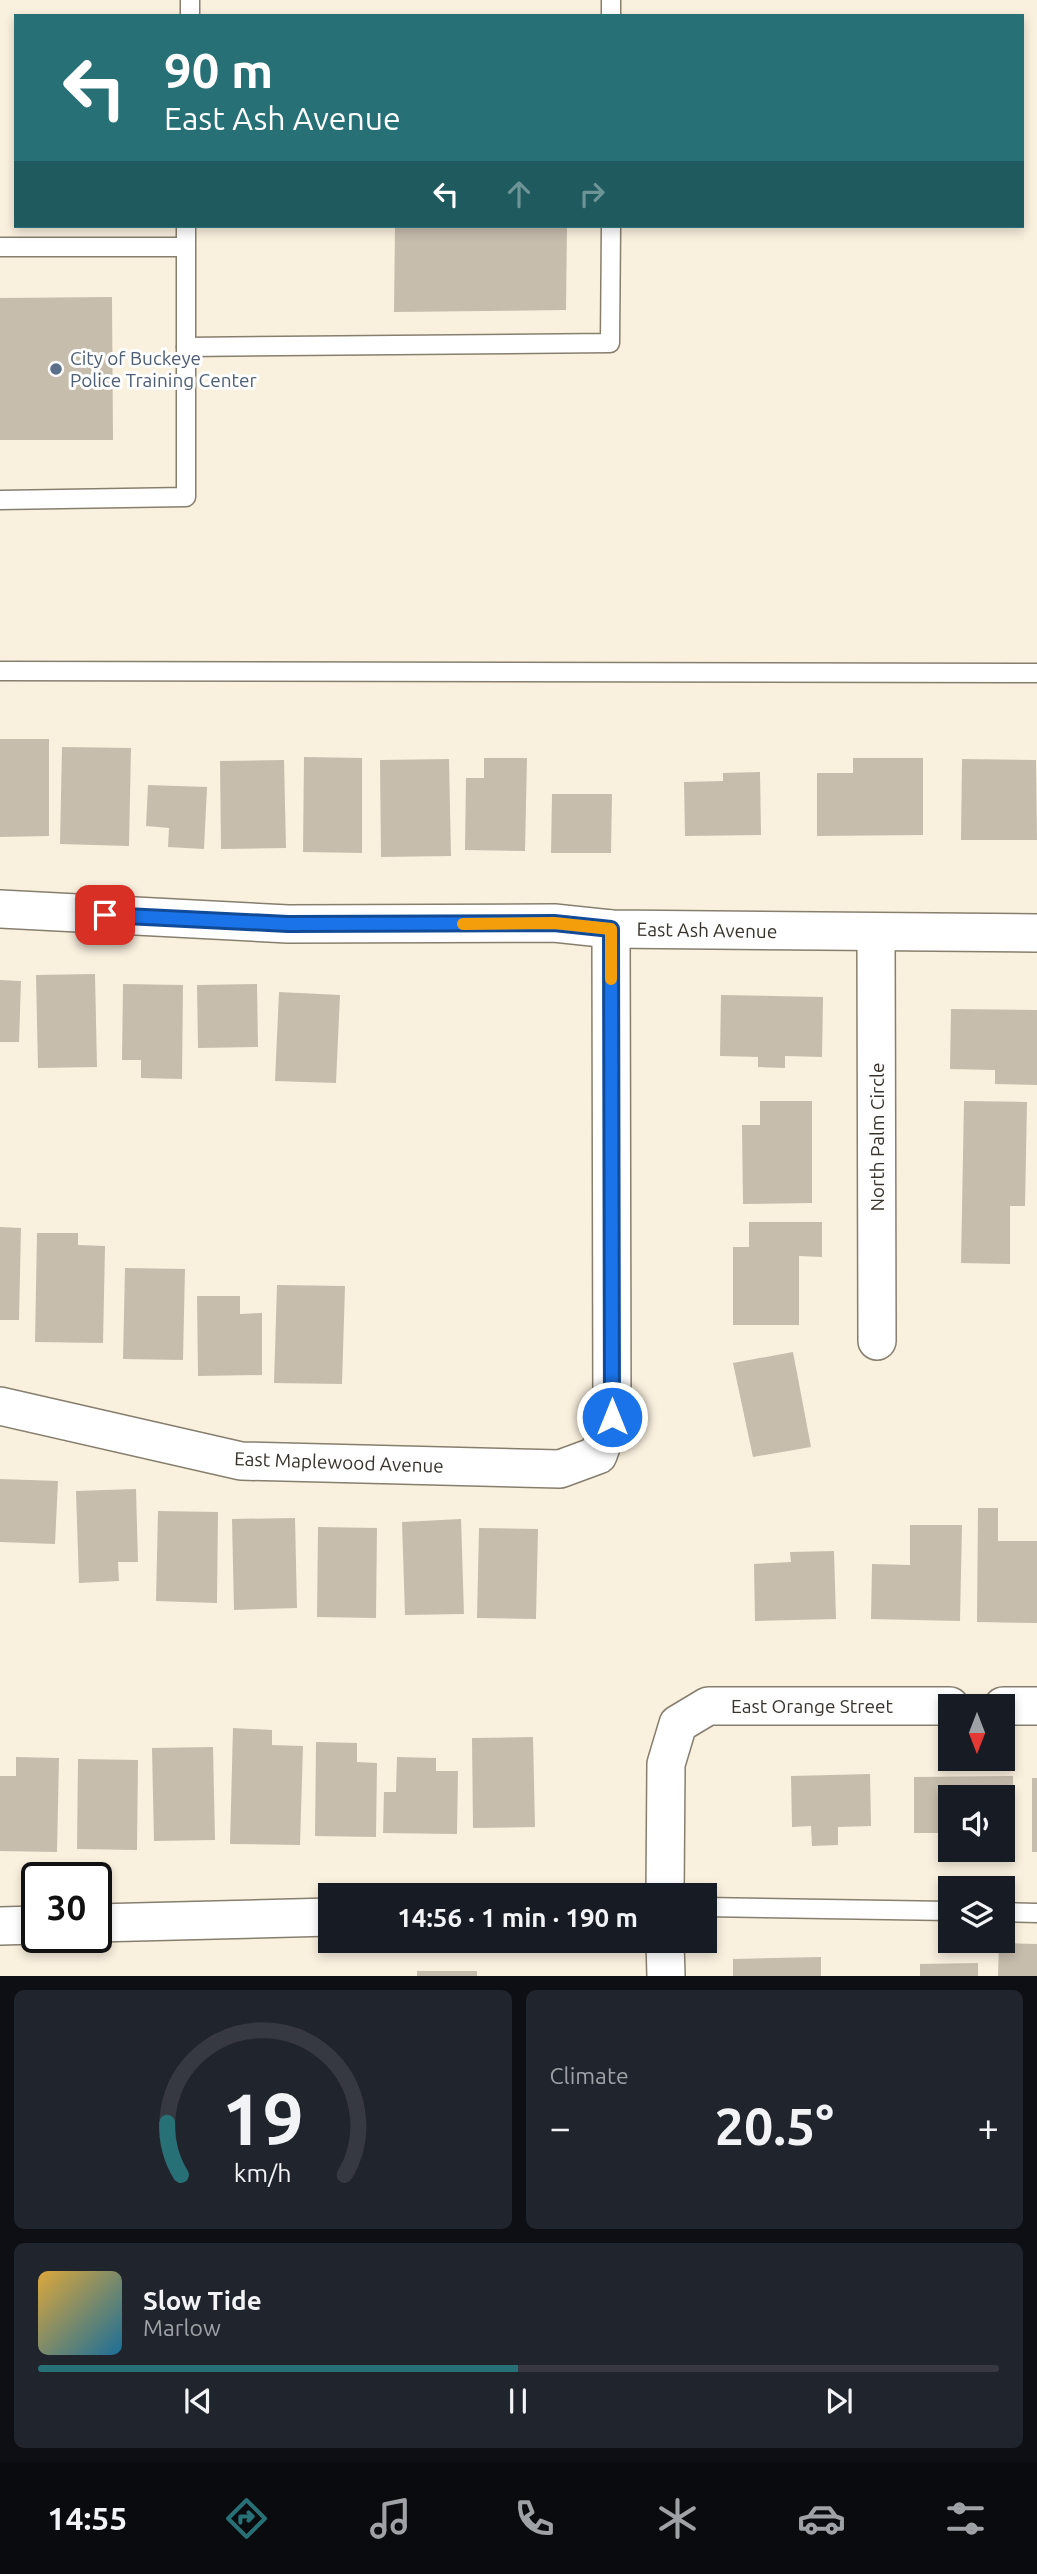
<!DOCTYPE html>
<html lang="en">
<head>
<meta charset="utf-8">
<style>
	body { margin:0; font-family:Ubuntu,sans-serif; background:#20242c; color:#f1f3f6; height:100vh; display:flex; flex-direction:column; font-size:26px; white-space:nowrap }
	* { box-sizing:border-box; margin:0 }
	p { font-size:23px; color:#9ea1a6 }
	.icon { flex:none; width:38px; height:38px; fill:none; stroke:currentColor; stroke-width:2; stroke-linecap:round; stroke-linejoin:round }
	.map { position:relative; height:1976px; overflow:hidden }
	.side { display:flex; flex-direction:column; gap:14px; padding:14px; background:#0d0f14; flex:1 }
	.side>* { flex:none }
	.banner { position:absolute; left:14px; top:14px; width:1010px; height:214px; border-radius:0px; box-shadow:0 4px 10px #0003; background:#277176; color:#fff; overflow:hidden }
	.needle { width:46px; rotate:180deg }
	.controls { position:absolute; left:938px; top:1694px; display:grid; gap:14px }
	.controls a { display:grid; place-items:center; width:77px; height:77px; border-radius:0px; background:#171b24; box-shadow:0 4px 10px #0003; font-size:35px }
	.speed { position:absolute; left:21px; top:1862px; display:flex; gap:14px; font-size:35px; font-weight:700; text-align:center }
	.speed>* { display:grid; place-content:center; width:91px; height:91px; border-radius:50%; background:#171b24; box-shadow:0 4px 10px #0003; line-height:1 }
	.speed .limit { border:4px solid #111; border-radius:10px; background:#fff; color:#111 }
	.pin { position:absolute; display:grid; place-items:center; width:60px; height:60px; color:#fff; margin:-30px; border-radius:14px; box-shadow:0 4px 10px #0006 }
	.me { position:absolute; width:77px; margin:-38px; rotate:0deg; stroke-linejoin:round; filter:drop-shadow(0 0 5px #0008) }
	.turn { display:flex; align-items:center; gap:24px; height:147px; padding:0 35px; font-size:32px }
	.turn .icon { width:91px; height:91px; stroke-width:2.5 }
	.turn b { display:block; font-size:49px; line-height:60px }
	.lanes { display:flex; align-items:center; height:66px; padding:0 35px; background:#0003; justify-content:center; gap:35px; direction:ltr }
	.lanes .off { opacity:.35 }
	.big { font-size:52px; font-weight:700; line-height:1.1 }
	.side .tile { flex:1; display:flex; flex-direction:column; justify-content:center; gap:10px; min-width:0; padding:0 24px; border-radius:10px; background:#20242c }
	.side .dial { align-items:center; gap:0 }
	.dial svg { height:182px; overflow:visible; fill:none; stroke:#363941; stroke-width:7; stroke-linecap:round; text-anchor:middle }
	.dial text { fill:#f1f3f6; stroke:none }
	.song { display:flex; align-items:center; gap:21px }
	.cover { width:84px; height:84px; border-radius:10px; background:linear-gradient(135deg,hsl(40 70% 55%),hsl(200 70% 35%)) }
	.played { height:7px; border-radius:4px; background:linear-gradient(90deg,#277176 50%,#363941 50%) }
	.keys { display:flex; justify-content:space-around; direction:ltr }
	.heat { display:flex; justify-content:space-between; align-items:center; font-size:38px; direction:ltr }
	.side .tiles { flex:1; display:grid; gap:14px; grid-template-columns:1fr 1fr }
	.tile:last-child { grid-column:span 2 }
	.trip { position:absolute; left:318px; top:1883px; width:399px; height:70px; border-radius:0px; background:#171b24; box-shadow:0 4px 10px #0003; font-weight:700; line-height:70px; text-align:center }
	.tabs { display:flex; height:112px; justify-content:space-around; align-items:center; background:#090b0e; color:#9ea1a6 }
	.tabs .icon { width:49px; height:49px }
	.tabs .on { color:#277176 }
	.tabs b { font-size:32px; color:#f1f3f6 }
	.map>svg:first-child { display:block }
	.building { fill:#c7bdad }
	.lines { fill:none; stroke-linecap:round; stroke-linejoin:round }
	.service-casing { stroke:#877e6e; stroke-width:21 }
	.minor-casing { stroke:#877e6e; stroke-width:40 }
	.service { stroke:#fff; stroke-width:18 }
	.minor { stroke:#fff; stroke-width:37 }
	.route-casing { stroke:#114b97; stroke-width:18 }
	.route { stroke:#1a73e8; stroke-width:12 }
	.slow { stroke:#f59e0b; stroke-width:12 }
	.service-dot { fill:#5c6f8a; stroke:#fefefe; stroke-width:2.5 }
	.labels { text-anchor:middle; stroke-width:6; stroke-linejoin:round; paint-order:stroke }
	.service-label { font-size:19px; fill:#4e5e75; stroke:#fefefe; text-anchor:start }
	.street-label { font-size:19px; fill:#38342d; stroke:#fefefe }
</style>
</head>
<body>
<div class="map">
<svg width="1037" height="1976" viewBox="0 0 1037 1976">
	<rect width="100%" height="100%" fill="#faf0de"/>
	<g class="building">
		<polygon points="395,226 567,226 566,310 394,312"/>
		<polygon points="112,297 113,440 0,440 0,298"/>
		<polygon points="0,739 49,739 49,836 0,837"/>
		<polygon points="62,747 131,748 129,846 60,844"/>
		<polygon points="304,757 362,758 362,853 303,852"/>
		<polygon points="484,758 527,758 525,851 465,850 466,778 484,778"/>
		<polygon points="853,758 923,758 923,835 817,836 817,773 853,773"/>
		<polygon points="449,759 451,856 381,857 380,760"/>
		<polygon points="962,759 1036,760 1037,840 961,840"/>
		<polygon points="284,760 286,848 221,849 220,761"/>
		<polygon points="760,772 761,835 685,836 684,782 723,781 723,773"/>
		<polygon points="148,785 207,787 204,849 168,847 169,828 146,826"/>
		<polygon points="552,794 612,794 611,853 551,853"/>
		<polygon points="95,974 97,1067 38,1068 36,975"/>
		<polygon points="0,980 21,981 19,1042 0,1042"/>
		<polygon points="123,984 183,985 182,1079 141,1078 141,1060 122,1060"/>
		<polygon points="257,984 258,1047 198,1048 197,985"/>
		<polygon points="279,992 340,995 336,1083 275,1081"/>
		<polygon points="721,995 823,997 822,1057 785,1056 785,1068 758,1067 758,1057 720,1056"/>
		<polygon points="951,1009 1037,1010 1037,1085 995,1084 995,1070 950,1069"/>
		<polygon points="760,1101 812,1101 812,1203 743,1204 742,1125 760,1125"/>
		<polygon points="964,1101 1027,1102 1025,1206 1010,1206 1010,1264 961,1263"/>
		<polygon points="749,1222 822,1222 822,1257 799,1256 799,1325 733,1325 733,1247 749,1247"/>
		<polygon points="0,1227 21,1228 19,1320 0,1320"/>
		<polygon points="37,1233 78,1233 78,1245 105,1246 103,1343 35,1342"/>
		<polygon points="125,1268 185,1269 183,1360 123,1359"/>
		<polygon points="277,1285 345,1286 342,1384 274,1383"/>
		<polygon points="197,1296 240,1296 240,1314 262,1313 262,1375 198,1376"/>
		<polygon points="793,1352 811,1447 753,1457 733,1363"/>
		<polygon points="0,1479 58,1481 55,1544 0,1542"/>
		<polygon points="136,1489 138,1562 118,1562 119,1581 79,1583 76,1491"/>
		<polygon points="978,1508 998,1508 998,1541 1037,1541 1037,1623 977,1622"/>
		<polygon points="158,1511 218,1512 217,1603 156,1601"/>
		<polygon points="295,1518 297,1608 234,1610 232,1519"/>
		<polygon points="461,1519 464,1614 405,1615 402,1522"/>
		<polygon points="910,1525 962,1525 960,1621 871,1619 872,1564 910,1565"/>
		<polygon points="318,1527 377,1528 376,1618 317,1617"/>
		<polygon points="479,1528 538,1529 536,1619 477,1618"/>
		<polygon points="834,1551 836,1619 755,1621 754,1564 791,1562 790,1552"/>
		<polygon points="233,1728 272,1730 272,1745 303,1746 300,1845 230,1844"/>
		<polygon points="533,1737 535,1827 473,1828 472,1738"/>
		<polygon points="316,1742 357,1743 357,1762 377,1763 376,1837 315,1836"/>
		<polygon points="213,1747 215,1840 154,1841 152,1748"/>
		<polygon points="16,1757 59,1758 57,1852 0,1851 0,1776 16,1776"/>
		<polygon points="397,1757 436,1758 436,1771 458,1771 457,1834 383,1833 384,1792 396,1792"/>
		<polygon points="78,1759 138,1760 137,1850 77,1849"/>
		<polygon points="870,1774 871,1826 838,1827 838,1845 812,1846 811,1826 792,1827 791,1776"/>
		<polygon points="1013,1776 1014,1833 1003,1833 1003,1797 950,1797 950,1833 914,1833 914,1777"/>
		<rect x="1032" y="1778" width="5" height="74"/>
		<polygon points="999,1943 1037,1944 1037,1976 998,1976"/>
		<polygon points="821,1957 821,1976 733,1976 733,1959"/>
		<polygon points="978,1963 978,1976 920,1976 920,1964"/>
		<rect x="417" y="1971" width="60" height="5"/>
	</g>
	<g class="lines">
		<g class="service-casing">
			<g id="service">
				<polyline points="611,0 611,16"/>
				<polyline points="190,16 190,0"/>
				<polyline points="0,247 185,247"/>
				<polyline points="186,347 610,343 611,226"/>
				<polyline points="0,500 186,497 186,226"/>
				<polyline points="0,671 1037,673"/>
				<polyline points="705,1907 950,1911"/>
				<polyline points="1003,1912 1037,1913"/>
			</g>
		</g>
		<g class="minor-casing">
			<g id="minor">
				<polyline points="0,909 288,924 554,923 611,929 1037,933"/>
				<polyline points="876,933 877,1341"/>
				<polyline points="0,1406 241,1461 560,1469 598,1455 612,1417 611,929"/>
				<polyline points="1003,1706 1037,1706"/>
				<polyline points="665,1895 666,1764 678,1724 708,1706 950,1706"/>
				<polyline points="96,1923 331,1917"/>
				<polyline points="0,1926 37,1925"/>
				<polyline points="665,1941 666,1976"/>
			</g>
		</g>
		<use href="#service" class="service"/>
		<use href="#minor" class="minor"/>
	</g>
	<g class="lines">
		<g class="route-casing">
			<polyline id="route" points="105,915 288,924 554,923 611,929 612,1417"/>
		</g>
		<use href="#route" class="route"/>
		<polyline class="slow" points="463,924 554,923 611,929 611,979"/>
	</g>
	<circle class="service-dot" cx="56" cy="369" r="7"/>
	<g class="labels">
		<g class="service-label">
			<text x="70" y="365">City of Buckeye<tspan x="70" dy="22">Police Training Center</tspan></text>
		</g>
		<g class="street-label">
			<text transform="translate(707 930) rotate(1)" y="7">East Ash Avenue</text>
			<text transform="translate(877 1137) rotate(-90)" y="7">North Palm Circle</text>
			<text transform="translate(339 1462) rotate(2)" y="7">East Maplewood Avenue</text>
			<text x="812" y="1713">East Orange Street</text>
		</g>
	</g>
</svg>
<div class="controls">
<a><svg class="needle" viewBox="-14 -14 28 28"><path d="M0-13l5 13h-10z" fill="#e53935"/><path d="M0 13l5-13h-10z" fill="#9ea1a6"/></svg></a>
<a><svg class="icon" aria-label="sound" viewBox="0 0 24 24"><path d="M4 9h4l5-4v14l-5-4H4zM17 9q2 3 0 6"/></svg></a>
<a><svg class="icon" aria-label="layers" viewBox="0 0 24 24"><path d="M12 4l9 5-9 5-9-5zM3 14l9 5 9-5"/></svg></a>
</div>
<div class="speed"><div class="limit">30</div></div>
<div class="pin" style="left:105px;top:915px;background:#d93025"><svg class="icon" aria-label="arrive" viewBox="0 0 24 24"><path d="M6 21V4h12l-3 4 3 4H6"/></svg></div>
<svg class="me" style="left:612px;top:1417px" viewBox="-20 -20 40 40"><circle r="17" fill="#1a73e8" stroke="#fff" stroke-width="3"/><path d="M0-11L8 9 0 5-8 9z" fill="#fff"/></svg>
<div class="trip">14:56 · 1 min · 190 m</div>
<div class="banner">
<div class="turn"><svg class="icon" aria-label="left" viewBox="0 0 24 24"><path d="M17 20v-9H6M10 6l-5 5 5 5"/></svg><div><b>90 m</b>East Ash Avenue</div></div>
<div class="lanes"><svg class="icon" aria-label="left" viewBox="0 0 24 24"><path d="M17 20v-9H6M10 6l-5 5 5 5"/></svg><svg class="icon off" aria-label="ahead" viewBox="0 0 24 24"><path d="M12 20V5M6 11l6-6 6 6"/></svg><svg class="icon off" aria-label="right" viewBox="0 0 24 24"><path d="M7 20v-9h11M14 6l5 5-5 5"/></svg></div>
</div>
</div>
<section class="side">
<div class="tiles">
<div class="tile dial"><svg viewBox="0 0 100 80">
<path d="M14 69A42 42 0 1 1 86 69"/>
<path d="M14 69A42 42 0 0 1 8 46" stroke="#277176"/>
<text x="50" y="56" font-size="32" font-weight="700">19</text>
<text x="50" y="72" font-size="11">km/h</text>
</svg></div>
<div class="tile"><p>Climate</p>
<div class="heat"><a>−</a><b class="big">20.5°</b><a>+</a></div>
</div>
<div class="tile">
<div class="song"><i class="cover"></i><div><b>Slow Tide</b><p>Marlow</p></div></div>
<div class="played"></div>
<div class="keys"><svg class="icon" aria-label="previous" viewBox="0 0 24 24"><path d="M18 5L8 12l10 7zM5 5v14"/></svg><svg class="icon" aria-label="pause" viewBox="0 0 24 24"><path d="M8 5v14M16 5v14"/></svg><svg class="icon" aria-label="next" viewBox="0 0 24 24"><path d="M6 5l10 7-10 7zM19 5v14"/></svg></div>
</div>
</div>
</section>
<nav class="tabs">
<b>14:55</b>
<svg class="icon on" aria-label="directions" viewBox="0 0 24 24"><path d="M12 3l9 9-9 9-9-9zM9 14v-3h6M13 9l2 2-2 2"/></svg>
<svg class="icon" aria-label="music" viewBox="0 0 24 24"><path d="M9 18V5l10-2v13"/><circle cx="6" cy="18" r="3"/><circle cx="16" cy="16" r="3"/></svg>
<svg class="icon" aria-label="phone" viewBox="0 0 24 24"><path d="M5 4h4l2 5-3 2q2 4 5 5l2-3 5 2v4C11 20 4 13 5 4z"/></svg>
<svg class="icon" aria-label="climate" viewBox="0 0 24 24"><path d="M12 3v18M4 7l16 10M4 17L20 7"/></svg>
<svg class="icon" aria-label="car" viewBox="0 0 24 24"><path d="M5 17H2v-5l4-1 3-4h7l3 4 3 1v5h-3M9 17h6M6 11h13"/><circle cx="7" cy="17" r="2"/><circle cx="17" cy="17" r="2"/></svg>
<svg class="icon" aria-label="filters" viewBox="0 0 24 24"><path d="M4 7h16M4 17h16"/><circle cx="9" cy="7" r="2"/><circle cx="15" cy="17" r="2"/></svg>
</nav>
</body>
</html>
